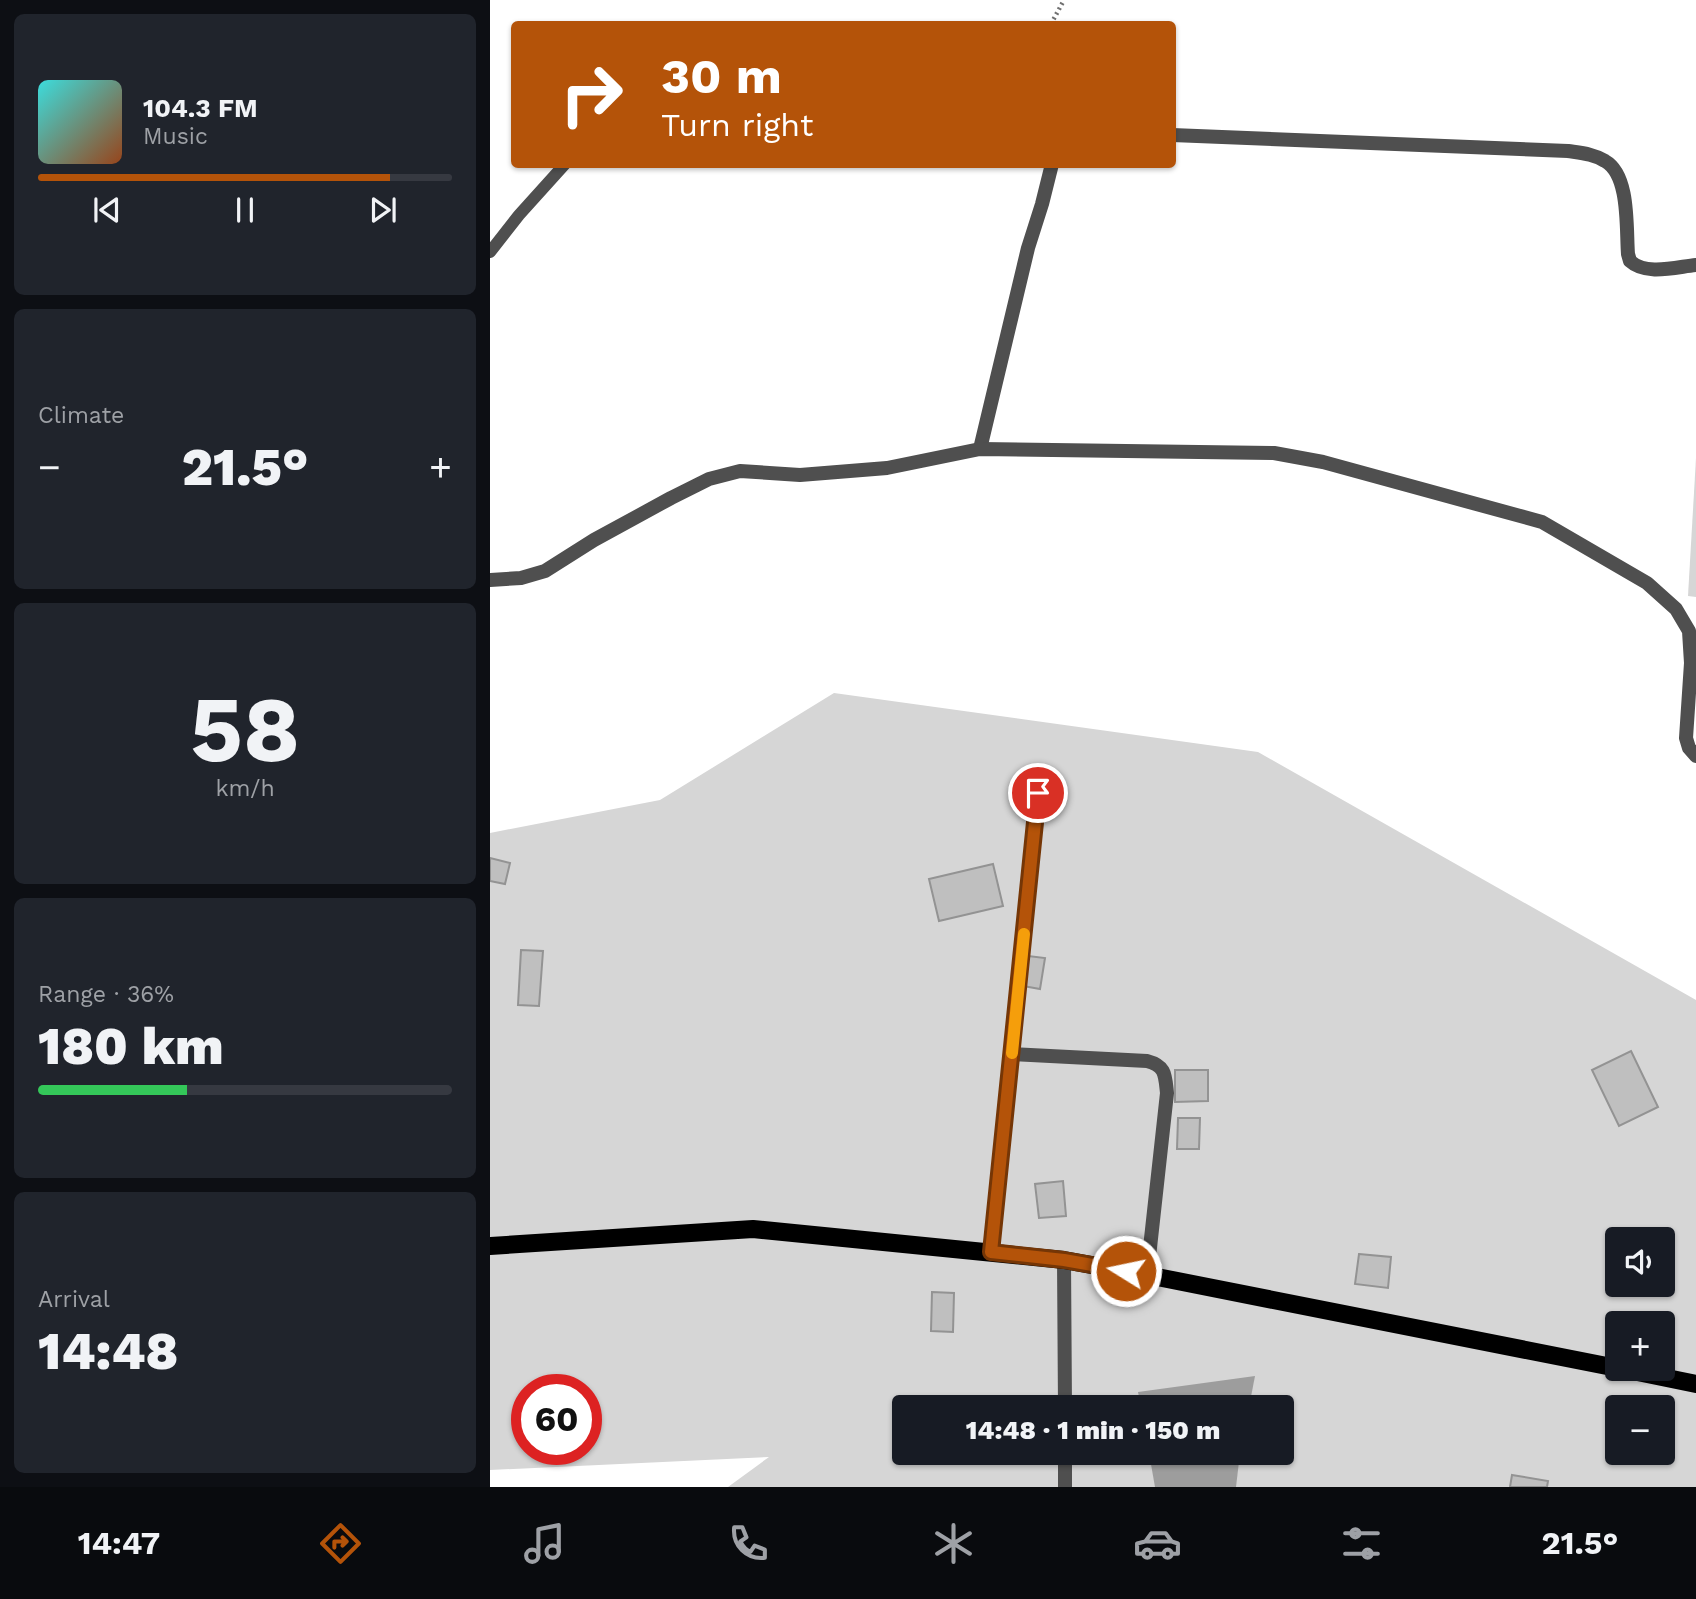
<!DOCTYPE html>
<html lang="en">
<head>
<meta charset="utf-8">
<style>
	body { margin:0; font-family:"Work Sans",sans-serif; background:#20242c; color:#f1f3f6; height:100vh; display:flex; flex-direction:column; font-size:26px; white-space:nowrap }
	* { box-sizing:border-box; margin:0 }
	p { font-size:23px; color:#9ea1a6 }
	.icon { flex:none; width:38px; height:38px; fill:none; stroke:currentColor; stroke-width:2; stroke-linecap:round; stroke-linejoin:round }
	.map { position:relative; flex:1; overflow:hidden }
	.details { display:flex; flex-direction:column; gap:14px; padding:14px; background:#0d0f14; width:490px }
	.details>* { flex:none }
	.hud { position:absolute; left:21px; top:21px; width:665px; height:147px; border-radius:7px; box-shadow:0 2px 5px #0004; background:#b45309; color:#fff; overflow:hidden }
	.buttons { position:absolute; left:1115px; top:1227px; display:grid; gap:14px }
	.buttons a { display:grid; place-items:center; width:70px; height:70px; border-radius:7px; background:#171b24; box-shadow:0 2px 5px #0004; font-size:35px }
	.speed { position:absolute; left:21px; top:1374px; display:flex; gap:14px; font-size:35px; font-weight:700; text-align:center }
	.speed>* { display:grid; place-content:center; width:91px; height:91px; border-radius:50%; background:#171b24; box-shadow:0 2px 5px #0004; line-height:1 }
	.speed .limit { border:10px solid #d22; background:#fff; color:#111 }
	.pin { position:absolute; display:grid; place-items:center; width:60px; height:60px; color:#fff; margin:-30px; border:4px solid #fff; border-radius:50%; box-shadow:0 2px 7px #0007 }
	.me { position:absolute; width:77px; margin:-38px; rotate:280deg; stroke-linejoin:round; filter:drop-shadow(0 0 5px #0008) }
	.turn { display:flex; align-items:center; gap:24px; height:147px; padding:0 35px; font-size:32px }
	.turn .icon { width:91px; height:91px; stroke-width:2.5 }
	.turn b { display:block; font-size:49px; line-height:60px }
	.big { font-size:52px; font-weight:800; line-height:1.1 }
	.details .card { flex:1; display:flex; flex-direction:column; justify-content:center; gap:10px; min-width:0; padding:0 24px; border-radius:10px; background:#20242c }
	.details .dial { align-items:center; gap:0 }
	.dial b { font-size:91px; line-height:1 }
	.song { display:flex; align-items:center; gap:21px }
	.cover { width:84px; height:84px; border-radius:10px; background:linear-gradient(135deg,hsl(180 70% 55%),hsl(20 70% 35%)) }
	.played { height:7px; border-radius:4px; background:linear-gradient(90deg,#b45309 85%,#363941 85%) }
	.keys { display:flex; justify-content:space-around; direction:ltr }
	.heat { display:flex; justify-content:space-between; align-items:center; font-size:38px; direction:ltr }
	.charge { height:10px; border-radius:5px; background:linear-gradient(90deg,#34c759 36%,#363941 0) }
	.trip { position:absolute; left:402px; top:1395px; width:402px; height:70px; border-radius:7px; background:#171b24; box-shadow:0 2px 5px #0004; font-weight:800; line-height:70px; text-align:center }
	.tab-bar { display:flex; height:112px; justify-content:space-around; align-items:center; background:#090b0e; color:#9ea1a6 }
	.tab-bar .icon { width:49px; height:49px }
	.tab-bar .current { color:#b45309 }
	.tab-bar b { font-size:32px; color:#f1f3f6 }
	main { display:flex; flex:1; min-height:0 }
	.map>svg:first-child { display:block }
	.green { fill:#d6d6d6; fill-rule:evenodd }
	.water { fill:#9d9d9d }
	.building { fill:#bfbfbf; stroke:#939393; stroke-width:2 }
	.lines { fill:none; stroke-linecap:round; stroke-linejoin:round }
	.path { stroke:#717171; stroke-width:4.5; stroke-dasharray:2 3.5; stroke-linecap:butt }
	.lane { stroke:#4f4f4f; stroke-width:12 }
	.street { stroke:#4f4f4f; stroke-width:14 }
	.primary { stroke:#000; stroke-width:18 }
	.route-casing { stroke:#753606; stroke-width:18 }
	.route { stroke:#b45309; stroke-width:12 }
	.slow { stroke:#f59e0b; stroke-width:12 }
</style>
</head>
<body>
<main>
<section class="details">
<div class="card">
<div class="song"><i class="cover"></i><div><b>104.3 FM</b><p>Music</p></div></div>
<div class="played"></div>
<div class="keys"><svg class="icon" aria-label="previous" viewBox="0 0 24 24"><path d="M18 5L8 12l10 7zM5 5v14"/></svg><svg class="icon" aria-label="pause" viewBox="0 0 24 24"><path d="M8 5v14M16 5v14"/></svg><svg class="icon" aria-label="next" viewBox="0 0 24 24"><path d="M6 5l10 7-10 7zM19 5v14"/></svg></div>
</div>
<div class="card"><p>Climate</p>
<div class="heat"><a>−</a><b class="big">21.5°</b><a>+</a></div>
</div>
<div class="card dial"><b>58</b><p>km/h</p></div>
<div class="card"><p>Range · 36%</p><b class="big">180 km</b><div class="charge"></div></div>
<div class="card"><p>Arrival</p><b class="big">14:48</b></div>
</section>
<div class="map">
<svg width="1206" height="1487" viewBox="0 0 1206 1487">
	<rect width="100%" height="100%" fill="#fff"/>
	<g class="green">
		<polygon points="1206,458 1206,597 1198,596"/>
		<path d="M344,693L768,752L1206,1000V1487H238L279,1457L0,1470V833L170,800ZM1127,1239H1172V1284H1127ZM1127,1323H1172V1368H1127ZM37,1390H96V1449H37ZM415,1407H793V1452H415ZM1127,1407H1172V1452H1127Z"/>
	</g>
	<g class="water">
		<polygon points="765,1376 759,1407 651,1407 648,1392"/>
		<polygon points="659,1453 750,1453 746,1487 665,1487"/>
	</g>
	<g class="building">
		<polygon points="0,858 20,863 15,884 0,881"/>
		<polygon points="503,864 513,906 449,921 439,879"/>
		<polygon points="31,950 53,951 49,1006 28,1005"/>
		<polygon points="538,956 555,958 550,989 533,986"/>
		<polygon points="1141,1051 1168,1107 1129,1126 1102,1070"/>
		<polygon points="685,1070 718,1070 718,1101 685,1102"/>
		<polygon points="688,1118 710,1118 709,1149 687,1149"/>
		<polygon points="573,1181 576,1216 549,1218 545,1184"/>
		<polygon points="869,1254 901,1257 898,1288 865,1284"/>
		<polygon points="442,1292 464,1293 463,1332 441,1331"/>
		<polygon points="1022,1475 1058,1481 1057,1487 1020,1487"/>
	</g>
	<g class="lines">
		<polyline class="path" points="561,24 574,0"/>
		<polyline class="lane" points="0,252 29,215 75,164"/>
		<g class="street">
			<path d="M682,135L1078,151C1091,153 1104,154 1115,161C1140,175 1136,228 1138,254L1140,261C1156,276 1186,267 1206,265"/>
			<polyline points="490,449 538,248 552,204 562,164"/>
			<polyline points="0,580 31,578 55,571 104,540 181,498 219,479 250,471 310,475 397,468 490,449 784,453 833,462 1052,522 1157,583 1186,609 1199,631 1201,663 1196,738 1199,748 1206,756"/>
			<path d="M522,1054L657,1061C676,1066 675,1075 677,1093L657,1275"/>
			<polyline points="501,1252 548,793"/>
			<polyline points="574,1260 575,1407"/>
			<polyline points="575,1452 575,1487"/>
		</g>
		<g class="primary">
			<polyline points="0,1246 263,1229 574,1260 657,1275 1127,1368"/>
			<polyline points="1128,1368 1206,1384"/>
		</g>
	</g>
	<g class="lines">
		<g class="route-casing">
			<polyline id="route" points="548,793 501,1252 574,1260 636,1271"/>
		</g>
		<use href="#route" class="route"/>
		<polyline class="slow" points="522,1053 534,934"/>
	</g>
</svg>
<div class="buttons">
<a><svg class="icon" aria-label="sound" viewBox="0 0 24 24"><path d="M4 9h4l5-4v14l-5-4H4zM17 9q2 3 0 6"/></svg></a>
<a>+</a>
<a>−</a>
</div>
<div class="speed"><div class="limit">60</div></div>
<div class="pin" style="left:548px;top:793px;background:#d93025"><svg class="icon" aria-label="arrive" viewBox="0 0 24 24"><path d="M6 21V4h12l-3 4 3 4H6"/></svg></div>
<svg class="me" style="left:636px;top:1271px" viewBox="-20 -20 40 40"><circle r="17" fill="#b45309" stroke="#fff" stroke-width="3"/><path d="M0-11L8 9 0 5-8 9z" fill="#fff"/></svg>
<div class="trip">14:48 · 1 min · 150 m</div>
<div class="hud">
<div class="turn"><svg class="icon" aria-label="right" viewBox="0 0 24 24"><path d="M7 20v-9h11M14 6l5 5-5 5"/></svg><div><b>30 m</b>Turn right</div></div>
</div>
</div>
</main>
<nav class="tab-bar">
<b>14:47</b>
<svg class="icon current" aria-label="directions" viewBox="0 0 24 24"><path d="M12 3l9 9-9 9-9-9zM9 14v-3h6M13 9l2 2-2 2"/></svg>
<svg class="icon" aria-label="music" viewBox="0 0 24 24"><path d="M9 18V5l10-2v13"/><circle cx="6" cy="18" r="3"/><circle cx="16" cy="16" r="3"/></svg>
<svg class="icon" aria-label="phone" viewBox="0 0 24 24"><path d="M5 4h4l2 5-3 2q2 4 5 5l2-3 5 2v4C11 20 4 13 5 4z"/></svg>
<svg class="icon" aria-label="climate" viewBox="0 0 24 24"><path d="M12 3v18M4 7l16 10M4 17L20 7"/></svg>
<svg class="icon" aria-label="car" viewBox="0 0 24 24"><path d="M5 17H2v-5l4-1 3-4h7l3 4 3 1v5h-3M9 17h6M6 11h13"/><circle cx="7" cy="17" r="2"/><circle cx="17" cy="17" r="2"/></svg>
<svg class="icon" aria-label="filters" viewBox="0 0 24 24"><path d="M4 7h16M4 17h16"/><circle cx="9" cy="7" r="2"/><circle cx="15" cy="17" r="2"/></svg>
<b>21.5°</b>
</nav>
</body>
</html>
